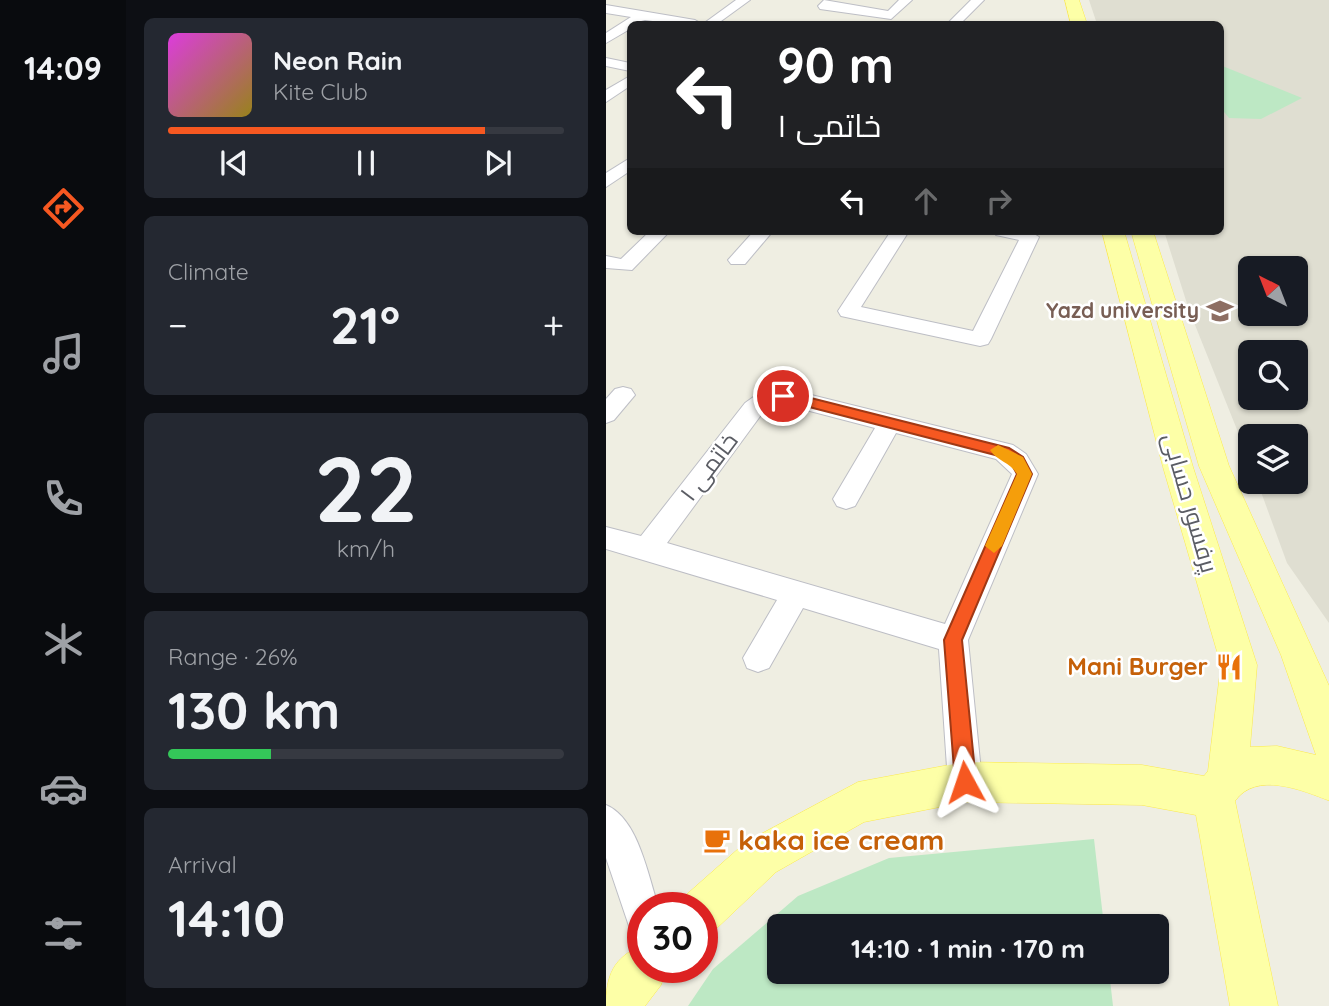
<!DOCTYPE html>
<html lang="en">
<head>
<meta charset="utf-8">
<style>
	body { margin:0; font-family:Quicksand,Cairo,sans-serif; background:#242831; color:#f1f3f6; height:100vh; display:flex; flex-direction:column; font-size:26px; white-space:nowrap }
	* { box-sizing:border-box; margin:0 }
	p { font-size:23px; color:#9ea1a6 }
	.icon { flex:none; width:38px; height:38px; fill:none; stroke:currentColor; stroke-width:2; stroke-linecap:round; stroke-linejoin:round }
	.map { position:relative; flex:1; overflow:hidden }
	.drawer { display:flex; flex-direction:column; gap:18px; padding:18px; background:#0d0f14; width:480px }
	.drawer>* { flex:none }
	.banner { position:absolute; left:21px; top:21px; width:597px; height:214px; border-radius:10px; box-shadow:0 2px 5px #0004; background:#202124; color:#fff; overflow:hidden }
	.needle { width:46px; rotate:318deg }
	.buttons { position:absolute; left:632px; top:256px; display:grid; gap:14px }
	.buttons a { display:grid; place-items:center; width:70px; height:70px; border-radius:10px; background:#171b24; box-shadow:0 2px 5px #0004; font-size:35px }
	.speed { position:absolute; left:21px; top:892px; display:flex; gap:14px; font-size:35px; font-weight:700; text-align:center }
	.speed>* { display:grid; place-content:center; width:91px; height:91px; border-radius:50%; background:#171b24; box-shadow:0 2px 5px #0004; line-height:1 }
	.speed .limit { border:10px solid #d22; background:#fff; color:#111 }
	.pin { position:absolute; display:grid; place-items:center; width:60px; height:60px; color:#fff; margin:-30px; border:4px solid #fff; border-radius:50%; box-shadow:0 2px 7px #0007 }
	.me { position:absolute; width:77px; margin:-38px; rotate:355deg; stroke-linejoin:round; filter:drop-shadow(0 0 5px #0008) }
	.turn { display:flex; align-items:center; gap:24px; height:147px; padding:0 35px; font-size:32px }
	.turn .icon { width:91px; height:91px; stroke-width:2.5 }
	.turn b { display:block; font-size:49px; line-height:60px }
	.lanes { display:flex; align-items:center; height:66px; padding:0 35px; background:#0003; justify-content:center; gap:35px; direction:ltr }
	.lanes .off { opacity:.35 }
	.big { font-size:52px; font-weight:800; line-height:1.1 }
	.drawer .card { flex:1; display:flex; flex-direction:column; justify-content:center; gap:10px; min-width:0; padding:0 24px; border-radius:10px; background:#242831 }
	.drawer .dial { align-items:center; gap:0 }
	.dial b { font-size:91px; line-height:1 }
	.song { display:flex; align-items:center; gap:21px }
	.cover { width:84px; height:84px; border-radius:10px; background:linear-gradient(135deg,hsl(300 70% 55%),hsl(50 70% 35%)) }
	.played { height:7px; border-radius:4px; background:linear-gradient(90deg,#f65821 80%,#363941 80%) }
	.keys { display:flex; justify-content:space-around; direction:ltr }
	.heat { display:flex; justify-content:space-between; align-items:center; font-size:38px; direction:ltr }
	.charge { height:10px; border-radius:5px; background:linear-gradient(90deg,#34c759 26%,#363941 0) }
	.trip { position:absolute; left:161px; top:914px; width:402px; height:70px; border-radius:10px; background:#171b24; box-shadow:0 2px 5px #0004; font-weight:800; line-height:70px; text-align:center }
	main { display:flex; flex:1; min-height:0 }
	.tab-bar { display:flex; flex-direction:column; width:126px; justify-content:space-around; align-items:center; background:#090b0e; color:#9ea1a6 }
	.tab-bar .icon { width:49px; height:49px }
	.tab-bar .active { color:#f65821 }
	.tab-bar b { font-size:32px; color:#f1f3f6 }
	.map>svg:first-child { display:block }
	.education { fill:#dfded1; fill-rule:evenodd }
	.green { fill:#bde8c4 }
	.lines { fill:none; stroke-linecap:round; stroke-linejoin:round }
	.minor-casing { stroke:#bdbec5; stroke-width:2 }
	.major-casing { stroke:#fcea4e; stroke-width:1 }
	.minor { fill:#fff; fill-rule:evenodd }
	.major { fill:#fdffa7; fill-rule:evenodd }
	.route { fill:#f65821; stroke:#a03915; stroke-width:2 }
	.slow { fill:#f59e0b }
	.labels { text-anchor:middle; stroke-width:5; stroke-linejoin:round; paint-order:stroke }
	.far-education-label { font-size:21px; font-weight:bold; fill:#785e54; stroke:#fff; text-anchor:end }
	.street-label { font-size:24px; fill:#5b5d64; stroke:#fff }
	.food-label { font-size:24px; font-weight:bold; fill:#c56008; stroke:#fff; text-anchor:end }
	.near-food-label { font-size:28px; font-weight:bold; fill:#c56008; stroke:#fff; text-anchor:start }
</style>
</head>
<body>
<main>
<nav class="tab-bar">
<b>14:09</b>
<svg class="icon active" aria-label="directions" viewBox="0 0 24 24"><path d="M12 3l9 9-9 9-9-9zM9 14v-3h6M13 9l2 2-2 2"/></svg>
<svg class="icon" aria-label="music" viewBox="0 0 24 24"><path d="M9 18V5l10-2v13"/><circle cx="6" cy="18" r="3"/><circle cx="16" cy="16" r="3"/></svg>
<svg class="icon" aria-label="phone" viewBox="0 0 24 24"><path d="M5 4h4l2 5-3 2q2 4 5 5l2-3 5 2v4C11 20 4 13 5 4z"/></svg>
<svg class="icon" aria-label="climate" viewBox="0 0 24 24"><path d="M12 3v18M4 7l16 10M4 17L20 7"/></svg>
<svg class="icon" aria-label="car" viewBox="0 0 24 24"><path d="M5 17H2v-5l4-1 3-4h7l3 4 3 1v5h-3M9 17h6M6 11h13"/><circle cx="7" cy="17" r="2"/><circle cx="17" cy="17" r="2"/></svg>
<svg class="icon" aria-label="filters" viewBox="0 0 24 24"><path d="M4 7h16M4 17h16"/><circle cx="9" cy="7" r="2"/><circle cx="15" cy="17" r="2"/></svg>
</nav>
<section class="drawer">
<div class="card">
<div class="song"><i class="cover"></i><div><b>Neon Rain</b><p>Kite Club</p></div></div>
<div class="played"></div>
<div class="keys"><svg class="icon" aria-label="previous" viewBox="0 0 24 24"><path d="M18 5L8 12l10 7zM5 5v14"/></svg><svg class="icon" aria-label="pause" viewBox="0 0 24 24"><path d="M8 5v14M16 5v14"/></svg><svg class="icon" aria-label="next" viewBox="0 0 24 24"><path d="M6 5l10 7-10 7zM19 5v14"/></svg></div>
</div>
<div class="card"><p>Climate</p>
<div class="heat"><a>−</a><b class="big">21°</b><a>+</a></div>
</div>
<div class="card dial"><b>22</b><p>km/h</p></div>
<div class="card"><p>Range · 26%</p><b class="big">130 km</b><div class="charge"></div></div>
<div class="card"><p>Arrival</p><b class="big">14:10</b></div>
</section>
<div class="map">
<svg width="724" height="1006" viewBox="0 0 724 1006">
	<rect width="100%" height="100%" fill="#efeee2"/>
	<path class="education" d="M483,0H723V623L681,563L651,481H690V436H644V462L583,310L558,231H614V24H491ZM644,268H690V313H644ZM644,352H690V397H644Z"/>
	<g class="green">
		<polygon points="614,65 696,98 655,119 623,118 614,107"/>
		<polygon points="488,839 498,926 173,926 173,971 503,971 507,1006 82,1006 107,969 192,896 283,858"/>
	</g>
	<g class="lines">
		<g class="minor-casing">
			<g id="minor">
				<polygon points="130,0 144,0 111,24 97,24"/>
				<polygon points="218,0 282,11 293,0 306,0 285,19 214,9 212,6"/>
				<polygon points="365,0 378,0 354,24 341,24"/>
				<polygon points="0,5 89,20 96,24 69,24 39,20 24,24 24,29 0,43 0,33 25,17 0,13"/>
				<polygon points="0,58 24,63 24,71 0,66"/>
				<polygon points="24,76 24,86 0,102 0,90"/>
				<polygon points="24,158 24,171 0,187 0,173"/>
				<polygon points="44,231 64,231 26,270 0,268 0,256 15,259"/>
				<polygon points="148,231 167,231 139,264 125,264 122,260"/>
				<polygon points="285,231 303,231 255,307 367,331 413,240 390,235 388,231 423,231 433,237 385,339 382,344 374,346 235,316 232,311"/>
				<polygon points="17,387 25,389 29,395 8,420 0,423 0,399 9,389"/>
				<path d="M177,388L407,445L420,454L432,474L362,640L376,782L371,794L359,799L347,794L342,782L333,649L197,608L163,668L152,672L141,668L137,658L171,600L0,549V527L35,536L139,403L153,393ZM177,404L269,428L227,499L231,506L240,509L249,506L290,433L390,459L406,474L339,624L61,543L155,415L168,406Z"/>
				<path d="M0,805C33,819 42,877 53,908H37V935L24,929L0,858Z"/>
			</g>
		</g>
		<g class="major-casing">
			<g id="major">
				<polygon points="459,0 473,0 481,24 465,24"/>
				<path d="M496,231H518L587,467L651,665L644,747L671,746L710,755L675,655L593,466L525,231H547L623,466L724,688V801C696,790 650,771 629,801L672,1006H624L590,815L536,805L359,802L258,822L170,872L112,927L96,933V908H75L80,895L140,842L252,782L359,762L536,765L598,776L602,771L615,665L557,467Z"/>
				<path d="M37,945V968H61L55,985L39,1006H0C0,976 7,957 37,945Z"/>
			</g>
		</g>
		<use href="#minor" class="minor"/>
		<use href="#major" class="major"/>
	</g>
	<polygon class="route" points="177,391 403,448 417,457 426,474 356,640 370,782 367,790 359,793 352,790 349,782 338,640 411,474 406,465 393,456 172,399 172,392"/>
	<path class="slow" d="M392,445L417,457L426,474L396,546L388,553L379,546L411,474C404,462 391,461 384,450Z"/>
	<defs>
		<g id="university-bare" transform="scale(2.1)"><path d="M0-5L7-2L0 1L-7-2ZM-4 1L0 2.5L4 1V4Q0 6-4 4Z" fill="#8d6e63" stroke="#fff" stroke-width="2.5" paint-order="stroke"/></g>
		<g id="restaurant-bare" transform="scale(2.1)"><path d="M-5-6h1v4h1v-4h1v4h1v-4h1v5L-1.5 .5V6h-2V.5L-5-1ZM5-6V6H3V1.5H1.5Q1.5-4 5-6Z" fill="#e8710a" stroke="#fff" stroke-width="2.5" paint-order="stroke"/></g>
		<g id="cafe-bare" transform="scale(2.1)"><path d="M-5.5-4.5H6V0H3Q3 3.5 0 3.5H-2.5Q-5.5 3.5-5.5 0ZM3-3.2v2h1.7v-2ZM-6 4.5H4V6H-6Z" fill="#e8710a" stroke="#fff" stroke-width="2.5" paint-order="stroke"/></g>
	</defs>
	<g fill-rule="evenodd">
		<use href="#university-bare" x="614" y="311"/>
		<use href="#restaurant-bare" x="623" y="667"/>
		<use href="#cafe-bare" x="111" y="840"/>
	</g>
	<g class="labels">
		<g class="far-education-label">
			<text x="593" y="318">Yazd university</text>
		</g>
		<g class="street-label">
			<text transform="translate(103 467) rotate(-53)" y="8">خاتمی ۱</text>
			<text transform="translate(584 503) rotate(74)" y="8">پرفسور حسابی</text>
		</g>
		<g class="food-label">
			<text x="602" y="675">Mani Burger</text>
		</g>
		<g class="near-food-label">
			<text x="132" y="850">kaka ice cream</text>
		</g>
	</g>
</svg>
<div class="buttons">
<a><svg class="needle" viewBox="-14 -14 28 28"><path d="M0-13l5 13h-10z" fill="#e53935"/><path d="M0 13l5-13h-10z" fill="#9ea1a6"/></svg></a>
<a><svg class="icon" aria-label="search" viewBox="0 0 24 24"><circle cx="10" cy="10" r="6"/><path d="M15 15l6 6"/></svg></a>
<a><svg class="icon" aria-label="layers" viewBox="0 0 24 24"><path d="M12 4l9 5-9 5-9-5zM3 14l9 5 9-5"/></svg></a>
</div>
<div class="speed"><div class="limit">30</div></div>
<div class="pin" style="left:177px;top:396px;background:#d93025"><svg class="icon" aria-label="arrive" viewBox="0 0 24 24"><path d="M6 21V4h12l-3 4 3 4H6"/></svg></div>
<svg class="me" style="left:359px;top:782px" viewBox="-20 -20 40 40"><path d="M0-17L14 15 0 8-14 15z" fill="#f65821" stroke="#fff" stroke-width="4"/></svg>
<div class="trip">14:10 · 1 min · 170 m</div>
<div class="banner">
<div class="turn"><svg class="icon" aria-label="left" viewBox="0 0 24 24"><path d="M17 20v-9H6M10 6l-5 5 5 5"/></svg><div><b>90 m</b>خاتمی ۱</div></div>
<div class="lanes"><svg class="icon" aria-label="left" viewBox="0 0 24 24"><path d="M17 20v-9H6M10 6l-5 5 5 5"/></svg><svg class="icon off" aria-label="ahead" viewBox="0 0 24 24"><path d="M12 20V5M6 11l6-6 6 6"/></svg><svg class="icon off" aria-label="right" viewBox="0 0 24 24"><path d="M7 20v-9h11M14 6l5 5-5 5"/></svg></div>
</div>
</div>
</main>
</body>
</html>
